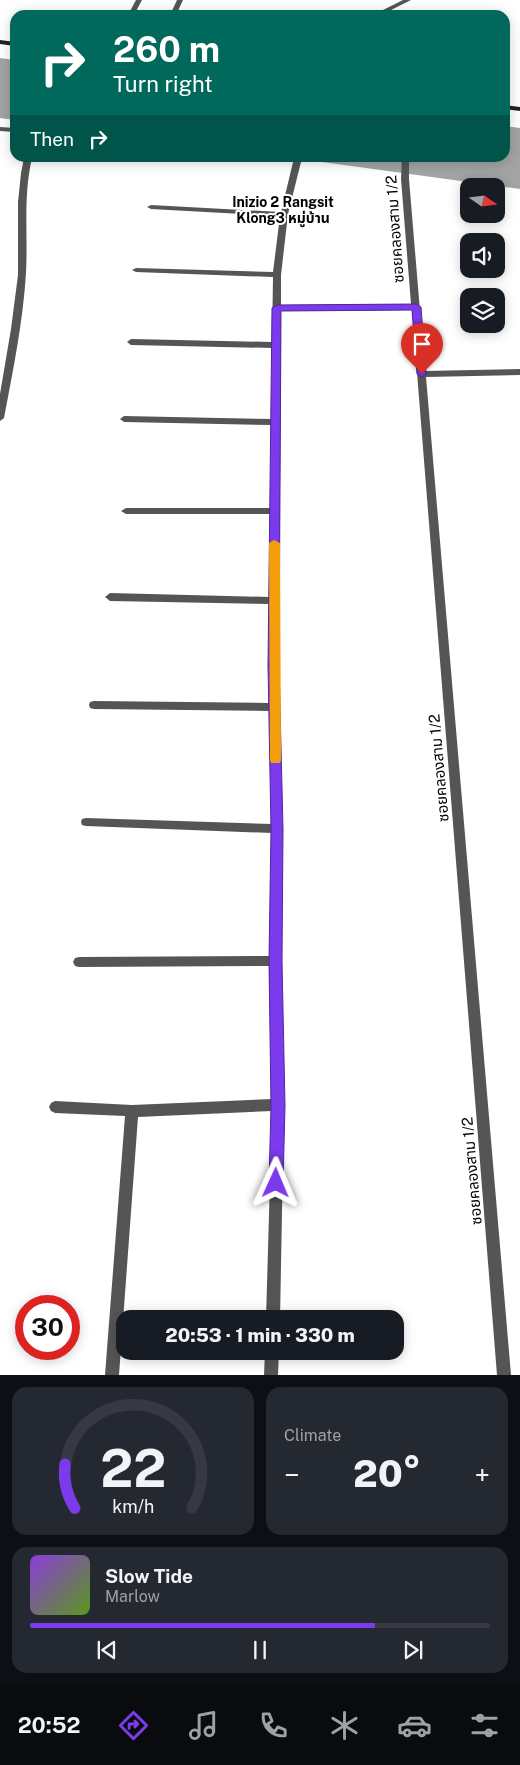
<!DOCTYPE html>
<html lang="en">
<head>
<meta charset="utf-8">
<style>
	body { margin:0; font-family:"Public Sans","Noto Sans Thai",sans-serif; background:#242831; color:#f1f3f6; height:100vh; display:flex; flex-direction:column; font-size:19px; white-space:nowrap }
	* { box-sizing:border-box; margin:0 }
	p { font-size:16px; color:#9ea1a6 }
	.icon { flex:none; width:28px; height:28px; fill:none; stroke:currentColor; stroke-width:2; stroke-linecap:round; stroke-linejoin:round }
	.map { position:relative; height:1375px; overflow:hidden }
	.details { display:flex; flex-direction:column; gap:12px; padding:12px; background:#0d0f14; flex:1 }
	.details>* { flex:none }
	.top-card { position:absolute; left:10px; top:10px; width:500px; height:152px; border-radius:15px; box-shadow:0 2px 12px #0003; background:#00695c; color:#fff; overflow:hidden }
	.needle { width:32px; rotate:104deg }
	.tools { position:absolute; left:460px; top:178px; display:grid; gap:10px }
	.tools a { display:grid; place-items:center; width:45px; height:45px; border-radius:10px; background:#171b24; box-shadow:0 2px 12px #0003; font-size:25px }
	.speed { position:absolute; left:15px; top:1295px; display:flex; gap:10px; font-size:25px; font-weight:700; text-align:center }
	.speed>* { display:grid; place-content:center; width:65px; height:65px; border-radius:50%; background:#171b24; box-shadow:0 2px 12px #0003; line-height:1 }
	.speed .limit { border:8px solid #d22; background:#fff; color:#111 }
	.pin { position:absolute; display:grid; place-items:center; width:42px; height:42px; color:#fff; margin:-51px -21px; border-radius:50% 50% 50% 0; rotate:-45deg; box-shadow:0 0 5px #0007 }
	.pin .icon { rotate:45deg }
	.me { position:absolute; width:55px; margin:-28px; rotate:1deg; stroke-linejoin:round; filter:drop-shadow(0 0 4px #0008) }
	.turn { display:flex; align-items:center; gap:18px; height:105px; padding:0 20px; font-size:22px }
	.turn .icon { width:65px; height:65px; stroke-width:2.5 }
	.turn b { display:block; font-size:35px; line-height:42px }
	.then { display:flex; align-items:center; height:48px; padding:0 20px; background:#0003; gap:10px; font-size:19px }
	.big { font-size:38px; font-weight:800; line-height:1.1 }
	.details .tile { flex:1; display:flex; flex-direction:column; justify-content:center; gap:8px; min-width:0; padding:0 18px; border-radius:15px; background:#242831 }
	.details .dial { align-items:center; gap:0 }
	.dial svg { height:130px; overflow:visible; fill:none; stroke:#363941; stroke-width:7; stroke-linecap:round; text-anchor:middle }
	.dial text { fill:#f1f3f6; stroke:none }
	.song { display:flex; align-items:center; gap:15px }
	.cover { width:60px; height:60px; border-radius:8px; background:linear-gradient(135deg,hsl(270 70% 55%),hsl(90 70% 35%)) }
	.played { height:5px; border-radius:2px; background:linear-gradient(90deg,#7c3aed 75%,#363941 75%) }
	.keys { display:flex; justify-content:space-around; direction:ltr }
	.heat { display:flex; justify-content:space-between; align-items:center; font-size:28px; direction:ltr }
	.details .tiles { flex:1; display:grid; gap:12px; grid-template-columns:1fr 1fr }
	.tile:last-child { grid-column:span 2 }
	.trip { position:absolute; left:116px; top:1310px; width:288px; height:50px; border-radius:15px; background:#171b24; box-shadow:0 2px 12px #0003; font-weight:800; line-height:50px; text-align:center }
	.tabs { display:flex; height:80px; justify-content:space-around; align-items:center; background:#090b0e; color:#9ea1a6 }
	.tabs .icon { width:35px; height:35px }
	.tabs .selected { color:#7c3aed }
	.tabs b { font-size:22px; color:#f1f3f6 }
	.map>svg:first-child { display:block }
	.water { fill:#a3a3a3 }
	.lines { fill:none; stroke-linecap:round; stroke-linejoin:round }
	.street { fill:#555; fill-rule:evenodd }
	.secondary { fill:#222; fill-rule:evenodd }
	.route { fill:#7c3aed; stroke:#51269a }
	.slow { fill:#f59e0b }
	.labels { text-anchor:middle; stroke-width:4; stroke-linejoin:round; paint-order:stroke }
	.far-neighbourhood-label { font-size:14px; font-weight:bold; fill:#000; stroke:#fff }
	.street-label { font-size:15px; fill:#000; stroke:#fff }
</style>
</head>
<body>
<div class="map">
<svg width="520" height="1375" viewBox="0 0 520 1375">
	<rect width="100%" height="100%" fill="#fff"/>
	<g class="water">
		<polygon points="0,58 15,60 15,120 0,118"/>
		<polygon points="505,126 520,128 520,189 293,158 505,158"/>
	</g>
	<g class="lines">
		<g class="street">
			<polygon points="136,0 142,0 134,15 128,15"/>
			<polygon points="177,0 183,0 176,15 170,15"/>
			<polygon points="403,0 411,0 381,15 373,15"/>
			<polygon points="0,127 15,128 15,132 0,131"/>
			<path d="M24,158H32C23,196 28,234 26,273C23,322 13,370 4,418L0,421V394L11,329L18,275V202L21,173Z"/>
			<polygon points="294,158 302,158 288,214 281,275 281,305 411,304 401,179 402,158 409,158 409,179 425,371 520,369 520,375 426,377 511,1375 497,1375 412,310 281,311 279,682 282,829 281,961 284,1105 280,1319 266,1319 272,1111 138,1117 119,1375 105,1375 125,1116 55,1113 51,1111 49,1107 51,1103 55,1101 132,1105 272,1099 269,966 79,967 75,966 73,962 75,958 79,957 269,956 272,833 86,826 82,825 81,822 82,819 86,818 272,824 270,711 94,709 90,708 89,705 90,702 94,701 269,703 270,604 110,601 105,597 110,593 270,597 271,514 126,514 121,511 126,508 271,508 272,425 124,422 120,419 124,416 272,419 272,348 131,345 127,342 131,339 272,342 273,277 136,272 132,270 136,268 273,272 280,216 151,209 147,207 151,205 281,212"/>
			<polygon points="265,1351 279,1351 278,1375 264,1375"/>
		</g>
		<g class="secondary">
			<polygon points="0,40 15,42 15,46 0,44"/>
			<polygon points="505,105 520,107 520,111 505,109"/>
		</g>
	</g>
	<polygon class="route" points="416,304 421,307 426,374 422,377 417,374 412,310 281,311 279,666 283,829 282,961 285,1106 283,1183 281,1188 276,1190 271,1188 269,1183 271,1106 269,961 271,829 268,666 272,308 277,305"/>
	<polygon class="slow" points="274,540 280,543 281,760 280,763 271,763 270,760 269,543"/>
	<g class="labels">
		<g class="far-neighbourhood-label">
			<text x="283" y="207">Inizio 2 Rangsit<tspan x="283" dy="16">Klong3 หมู่บ้าน</tspan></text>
		</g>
		<g class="street-label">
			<text transform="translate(395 229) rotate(-94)" y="5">ซอยคลองสาม 1/2</text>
			<text transform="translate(439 768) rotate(-95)" y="5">ซอยคลองสาม 1/2</text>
			<text transform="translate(472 1171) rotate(-95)" y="5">ซอยคลองสาม 1/2</text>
		</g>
	</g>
</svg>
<div class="tools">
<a><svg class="needle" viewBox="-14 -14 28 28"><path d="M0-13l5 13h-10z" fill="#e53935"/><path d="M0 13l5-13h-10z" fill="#9ea1a6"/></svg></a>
<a><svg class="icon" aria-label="sound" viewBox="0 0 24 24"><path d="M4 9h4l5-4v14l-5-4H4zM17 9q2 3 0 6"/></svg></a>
<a><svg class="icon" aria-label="layers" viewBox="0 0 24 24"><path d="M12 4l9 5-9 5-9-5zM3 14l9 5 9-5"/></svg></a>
</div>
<div class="speed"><div class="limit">30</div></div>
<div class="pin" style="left:422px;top:374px;background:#d93025"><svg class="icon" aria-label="arrive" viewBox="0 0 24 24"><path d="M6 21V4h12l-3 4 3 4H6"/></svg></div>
<svg class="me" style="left:276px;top:1183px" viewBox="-20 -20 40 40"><path d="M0-17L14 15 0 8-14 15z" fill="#7c3aed" stroke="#fff" stroke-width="4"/></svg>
<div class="trip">20:53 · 1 min · 330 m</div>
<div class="top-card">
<div class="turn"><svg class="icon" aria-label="right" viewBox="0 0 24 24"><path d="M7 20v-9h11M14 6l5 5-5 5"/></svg><div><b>260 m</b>Turn right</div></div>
<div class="then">Then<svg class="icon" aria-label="right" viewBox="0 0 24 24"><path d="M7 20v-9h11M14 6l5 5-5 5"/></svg></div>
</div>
</div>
<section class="details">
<div class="tiles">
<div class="tile dial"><svg viewBox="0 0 100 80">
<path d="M14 69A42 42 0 1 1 86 69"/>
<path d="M14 69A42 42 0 0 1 8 42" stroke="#7c3aed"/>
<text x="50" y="56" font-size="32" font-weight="700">22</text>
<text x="50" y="72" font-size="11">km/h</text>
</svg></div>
<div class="tile"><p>Climate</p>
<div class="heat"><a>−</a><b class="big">20°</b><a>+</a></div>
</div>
<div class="tile">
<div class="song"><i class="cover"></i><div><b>Slow Tide</b><p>Marlow</p></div></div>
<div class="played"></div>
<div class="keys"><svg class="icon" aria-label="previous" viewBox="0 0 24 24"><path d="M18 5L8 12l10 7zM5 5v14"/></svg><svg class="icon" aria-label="pause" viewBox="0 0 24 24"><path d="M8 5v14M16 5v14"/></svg><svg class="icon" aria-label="next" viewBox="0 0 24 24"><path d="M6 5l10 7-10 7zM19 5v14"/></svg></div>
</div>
</div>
</section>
<nav class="tabs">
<b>20:52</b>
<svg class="icon selected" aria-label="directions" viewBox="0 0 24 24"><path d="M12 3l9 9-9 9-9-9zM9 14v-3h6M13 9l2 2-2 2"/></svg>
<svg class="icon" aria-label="music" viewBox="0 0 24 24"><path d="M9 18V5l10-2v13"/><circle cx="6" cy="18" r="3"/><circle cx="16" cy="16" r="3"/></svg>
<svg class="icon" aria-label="phone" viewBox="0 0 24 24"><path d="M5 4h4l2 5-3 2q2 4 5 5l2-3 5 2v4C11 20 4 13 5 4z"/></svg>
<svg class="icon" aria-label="climate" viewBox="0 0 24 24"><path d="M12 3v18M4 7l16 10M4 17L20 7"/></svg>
<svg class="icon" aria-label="car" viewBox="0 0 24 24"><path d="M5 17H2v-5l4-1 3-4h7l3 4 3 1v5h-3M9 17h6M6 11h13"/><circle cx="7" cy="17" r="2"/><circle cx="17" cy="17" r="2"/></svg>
<svg class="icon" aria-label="filters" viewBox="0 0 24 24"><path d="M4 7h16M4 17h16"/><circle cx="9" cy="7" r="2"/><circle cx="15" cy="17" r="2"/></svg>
</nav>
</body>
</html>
